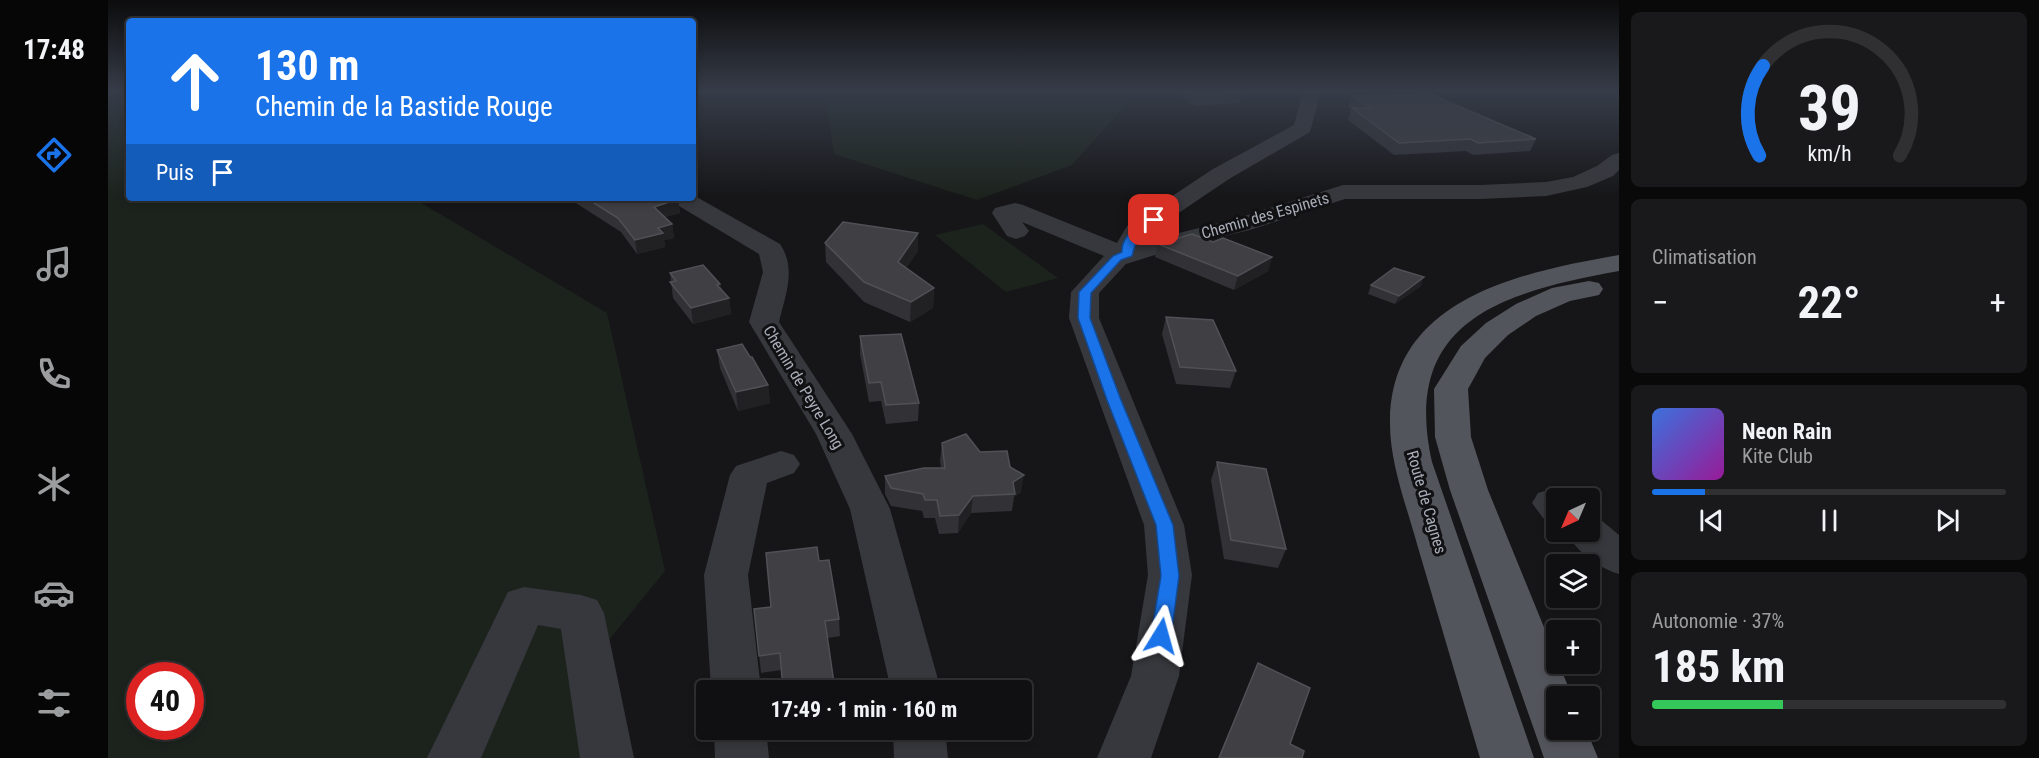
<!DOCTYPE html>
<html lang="fr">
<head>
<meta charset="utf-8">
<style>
	body { margin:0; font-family:"Roboto Condensed",sans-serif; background:#19191b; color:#f1f3f6; height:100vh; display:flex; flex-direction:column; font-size:22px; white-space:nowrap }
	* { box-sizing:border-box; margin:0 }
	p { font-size:20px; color:#9c9d9f }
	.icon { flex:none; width:33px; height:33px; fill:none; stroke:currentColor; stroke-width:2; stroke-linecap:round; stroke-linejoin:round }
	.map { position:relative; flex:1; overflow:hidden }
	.panel { display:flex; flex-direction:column; gap:12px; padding:12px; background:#09090a; width:420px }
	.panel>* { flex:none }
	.top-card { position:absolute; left:18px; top:18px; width:570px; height:183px; border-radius:6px; box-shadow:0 3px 9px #0003,0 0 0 2px #303032; background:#1a73e8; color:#fff; overflow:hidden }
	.needle { width:39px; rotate:224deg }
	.fabs { position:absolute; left:1438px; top:488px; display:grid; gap:12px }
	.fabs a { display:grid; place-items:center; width:54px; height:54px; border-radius:6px; background:#101012; box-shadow:0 3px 9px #0003,0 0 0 2px #303032; font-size:30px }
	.speed { position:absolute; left:18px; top:662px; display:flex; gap:12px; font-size:30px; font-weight:700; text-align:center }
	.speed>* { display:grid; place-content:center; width:78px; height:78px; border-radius:50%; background:#101012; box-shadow:0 3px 9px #0003,0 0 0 2px #303032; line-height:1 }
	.speed .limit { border:9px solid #d22; background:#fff; color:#111 }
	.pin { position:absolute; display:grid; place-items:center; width:51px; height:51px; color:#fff; margin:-26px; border-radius:12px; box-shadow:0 3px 9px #0006 }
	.me { position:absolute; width:66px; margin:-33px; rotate:8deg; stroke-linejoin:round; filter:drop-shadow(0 0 4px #0008) }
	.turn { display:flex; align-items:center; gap:21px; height:126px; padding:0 30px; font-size:27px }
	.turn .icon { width:78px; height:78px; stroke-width:2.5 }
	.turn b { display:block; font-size:42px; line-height:51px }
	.then { display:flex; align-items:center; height:57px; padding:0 30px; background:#0003; gap:12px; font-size:22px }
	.big { font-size:45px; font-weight:700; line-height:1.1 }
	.panel .card { flex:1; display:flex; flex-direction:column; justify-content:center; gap:9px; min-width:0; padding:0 21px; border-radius:9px; background:#19191b }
	.panel .dial { align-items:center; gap:0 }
	.dial svg { height:156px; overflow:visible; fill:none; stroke:#303032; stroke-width:7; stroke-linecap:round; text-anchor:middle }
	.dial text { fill:#f1f3f6; stroke:none }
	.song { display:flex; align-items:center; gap:18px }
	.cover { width:72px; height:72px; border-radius:9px; background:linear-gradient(135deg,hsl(220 70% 55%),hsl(300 70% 35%)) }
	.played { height:6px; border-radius:3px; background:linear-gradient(90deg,#1a73e8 15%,#303032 15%) }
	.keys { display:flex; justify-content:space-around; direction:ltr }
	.heat { display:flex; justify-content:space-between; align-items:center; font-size:33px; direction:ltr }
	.charge { height:9px; border-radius:4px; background:linear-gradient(90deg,#34c759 37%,#303032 0) }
	.trip { position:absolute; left:588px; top:680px; width:336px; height:60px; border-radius:6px; background:#101012; box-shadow:0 3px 9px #0003,0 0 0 2px #303032; font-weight:700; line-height:60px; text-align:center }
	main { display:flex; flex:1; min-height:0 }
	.tabs { display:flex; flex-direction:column; width:108px; justify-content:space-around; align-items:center; background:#060607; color:#9c9d9f }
	.tabs .icon { width:42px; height:42px }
	.tabs .active { color:#1a73e8 }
	.tabs b { font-size:27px; color:#f1f3f6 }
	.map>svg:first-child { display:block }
	.green { fill:#1c231d; fill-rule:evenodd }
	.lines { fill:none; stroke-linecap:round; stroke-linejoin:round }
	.minor { fill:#37383d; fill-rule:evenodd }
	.major { fill:#53555c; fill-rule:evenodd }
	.wall { fill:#323236 }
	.shaded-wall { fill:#212124 }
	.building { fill:#3f3f44; stroke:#4f5156; stroke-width:1.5 }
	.route { fill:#1a73e8; stroke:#114b97; stroke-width:1.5 }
	.labels { text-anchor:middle; stroke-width:6; stroke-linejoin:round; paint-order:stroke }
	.street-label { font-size:16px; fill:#a8adb8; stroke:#111113 }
</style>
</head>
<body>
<main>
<nav class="tabs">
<b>17:48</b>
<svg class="icon active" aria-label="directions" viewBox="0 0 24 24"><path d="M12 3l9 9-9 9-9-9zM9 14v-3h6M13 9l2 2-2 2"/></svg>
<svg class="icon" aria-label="music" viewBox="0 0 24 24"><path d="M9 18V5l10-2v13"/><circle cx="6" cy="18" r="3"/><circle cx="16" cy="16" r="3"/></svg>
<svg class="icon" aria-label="phone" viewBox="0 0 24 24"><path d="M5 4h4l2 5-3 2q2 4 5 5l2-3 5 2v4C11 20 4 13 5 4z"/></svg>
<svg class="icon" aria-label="climate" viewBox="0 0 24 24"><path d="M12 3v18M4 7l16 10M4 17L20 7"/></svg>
<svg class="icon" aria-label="car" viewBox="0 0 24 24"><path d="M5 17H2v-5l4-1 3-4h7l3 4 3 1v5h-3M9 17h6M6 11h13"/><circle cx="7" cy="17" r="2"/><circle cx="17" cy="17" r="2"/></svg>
<svg class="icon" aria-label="filters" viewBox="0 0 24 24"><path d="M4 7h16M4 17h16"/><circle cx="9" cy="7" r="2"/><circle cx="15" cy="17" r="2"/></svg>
</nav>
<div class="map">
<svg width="1511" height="758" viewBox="0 0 1511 758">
	<rect width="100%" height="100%" fill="#161618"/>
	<g class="green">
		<path d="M0,91H21V198H305L499,313L557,571L474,673L478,758H0ZM32,675H82V726H32Z"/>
		<polygon points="717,91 998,91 1021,101 964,165 869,200 726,154"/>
		<polygon points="875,224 950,278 898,292 827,235"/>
	</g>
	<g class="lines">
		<g class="minor">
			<polygon points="1195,91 1213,91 1202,132 1121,179 1038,235 1035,242 1127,219 1235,185 1372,185 1438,182 1465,177 1489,166 1504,155 1511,153 1511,170 1505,176 1479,187 1438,196 1372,199 1237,199 1142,230 1082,244 1018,264 991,293 991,318 1076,525 1084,575 1071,676 1043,758 989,758 1023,676 1040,575 1036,525 961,318 963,292 996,256 914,222 921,231 917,236 908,239 899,236 884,213 887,208 907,203 915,205 1009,243 1019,226 1105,169 1186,125"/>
			<path d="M585,195L672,244C689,269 677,296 671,322L744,434L782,509L833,690H783L742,509L708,434L641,322L655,272L651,254L566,203L562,198H585Z"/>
			<polygon points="673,451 686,455 692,464 686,473 659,483 640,575 653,690 603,690 596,575 622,475 628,466"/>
			<polygon points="1444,489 1458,493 1463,498 1449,498 1449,522 1435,518 1424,503 1430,493"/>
			<path d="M1482,517L1493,520L1511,535V574C1490,568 1468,551 1457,531H1482Z"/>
			<polygon points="416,587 473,595 489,600 496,613 526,758 472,758 453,629 430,625 373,758 319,758 400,592"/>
			<polygon points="606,729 658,729 661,758 607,758"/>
			<polygon points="785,729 837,729 840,758 786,758"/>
		</g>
		<g class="major">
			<path d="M1511,255V271C1397,292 1292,319 1324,462L1426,758H1372C1351,687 1330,615 1309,544C1298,504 1281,461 1282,420C1284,297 1415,272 1511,255Z"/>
			<polygon points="1481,281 1491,283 1495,289 1491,295 1462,301 1428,316 1400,335 1377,358 1360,389 1363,437 1380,490 1464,696 1449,696 1449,729 1478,729 1490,758 1436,758 1342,490 1327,437 1326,389 1353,346 1378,323 1408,304 1444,288"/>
		</g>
	</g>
	<g class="wall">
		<polygon points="1065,91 1131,91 1134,93 1131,103 1087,106"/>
		<polygon points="1244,96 1428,139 1422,151 1365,155 1358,151 1286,155 1240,120 1243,109 1240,107"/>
		<polygon points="460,198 568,198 570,199 572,213 557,217 564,224 566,238 556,240 557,247 529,254 513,232"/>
		<polygon points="1105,242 1164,257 1160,271 1126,290 1047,257 1050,244"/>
		<polygon points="717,243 810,251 798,268 826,288 825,308 802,322 756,302 718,262"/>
		<polygon points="562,273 612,284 613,288 621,298 623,314 585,324 565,298"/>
		<polygon points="1263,285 1313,286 1287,304 1260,294"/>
		<polygon points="1058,317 1128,371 1122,388 1068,384 1054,334"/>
		<polygon points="752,336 811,403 810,421 778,424 773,401 761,402 752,354"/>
		<polygon points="609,350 642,357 660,385 662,403 630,411 612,368"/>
		<polygon points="834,443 872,452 902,467 913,492 906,497 904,511 863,513 850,533 831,534 827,518 816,518 814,511 783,506 777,494 777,476 833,468 832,461"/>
		<polygon points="1109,462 1178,549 1170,568 1116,559 1103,480"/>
		<polygon points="663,607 731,619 732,636 720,638 673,670 653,673 646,609"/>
		<polygon points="1150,663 1182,744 1194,758 1110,758"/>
	</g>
	<g class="shaded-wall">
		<polygon points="570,199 572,213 548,220 546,207"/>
		<polygon points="564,224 566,238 556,240 557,247 529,254 527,240 550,228"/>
		<polygon points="810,233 810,251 789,281 790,262"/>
		<polygon points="1164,257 1160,271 1126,290 1130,276"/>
		<polygon points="1316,277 1313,286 1287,304 1291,296"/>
		<polygon points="612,284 614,299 621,298 623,314 585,324 583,308 609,285"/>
		<polygon points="826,288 825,308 802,322 803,302"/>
		<polygon points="660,385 662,403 630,411 628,392"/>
		<polygon points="916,475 913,492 906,497 905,482"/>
		<polygon points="865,496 863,513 850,533 851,515"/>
	</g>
	<g class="building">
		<polygon points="1082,91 1131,91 1134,93 1089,96"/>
		<polygon points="1322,94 1428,139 1370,143 1363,139 1291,143 1244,108 1265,108 1244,96"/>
		<polygon points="478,198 568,198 570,199 546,207 564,224 550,228 555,233 527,240 510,218"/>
		<polygon points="735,222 810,233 790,262 826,288 803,302 756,282 717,243"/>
		<polygon points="1084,234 1105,242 1115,238 1164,257 1130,276 1050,244"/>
		<polygon points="595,265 612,284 609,285 621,298 583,308 562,282 568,281 562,273"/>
		<polygon points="1286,268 1316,277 1291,296 1263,285"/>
		<polygon points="1058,317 1105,320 1128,371 1072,367"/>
		<polygon points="793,334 811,403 778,405 773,382 761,383 752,336"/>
		<polygon points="634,344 642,357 644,357 660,385 628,392 609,350"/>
		<polygon points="858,434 872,452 899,451 902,467 916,475 905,482 907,494 865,496 851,515 832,516 829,500 817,500 815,494 783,488 777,476 816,468 837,468 834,443"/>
		<polygon points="1109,462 1158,469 1178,549 1123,540"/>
		<polygon points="709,547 711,561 721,560 731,619 717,621 727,690 675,690 672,653 651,656 646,609 663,607 658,553"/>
		<polygon points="1150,663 1202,688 1182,744 1196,751 1194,758 1111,758"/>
	</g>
	<linearGradient id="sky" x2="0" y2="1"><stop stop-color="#0c0c0d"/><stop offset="0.46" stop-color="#363c48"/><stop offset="1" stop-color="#363c48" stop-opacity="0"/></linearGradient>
	<rect width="1511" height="197" fill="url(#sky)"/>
	<path class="route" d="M1042,218L1051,220C1034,236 1030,231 1024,256L1013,260L983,293L982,318L1013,400L1065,525L1071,576L1063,636L1060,641L1053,644L1046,641L1043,636L1053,576L1048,525L999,400L970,318L971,292L1005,256L1014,252C1013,236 1030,225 1042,218Z"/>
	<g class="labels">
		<g class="street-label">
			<text transform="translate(1157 215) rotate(-16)" y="6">Chemin des Espinets</text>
			<text transform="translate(696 387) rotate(59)" y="6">Chemin de Peyre Long</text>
			<text transform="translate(1319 502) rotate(74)" y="6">Route de Cagnes</text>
		</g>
	</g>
</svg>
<div class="fabs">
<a><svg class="needle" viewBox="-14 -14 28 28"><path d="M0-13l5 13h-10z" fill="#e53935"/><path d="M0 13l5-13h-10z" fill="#9c9d9f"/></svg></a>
<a><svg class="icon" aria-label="layers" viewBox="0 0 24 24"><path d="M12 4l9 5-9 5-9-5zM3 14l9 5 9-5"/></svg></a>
<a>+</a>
<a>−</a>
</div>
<div class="speed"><div class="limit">40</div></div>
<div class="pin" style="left:1046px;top:220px;background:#d93025"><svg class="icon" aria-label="arrive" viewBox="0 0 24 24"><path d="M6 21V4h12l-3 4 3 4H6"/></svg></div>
<svg class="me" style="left:1053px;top:636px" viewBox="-20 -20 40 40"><path d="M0-17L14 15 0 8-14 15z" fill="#1a73e8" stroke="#fff" stroke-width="4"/></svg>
<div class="trip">17:49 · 1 min · 160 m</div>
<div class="top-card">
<div class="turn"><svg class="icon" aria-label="ahead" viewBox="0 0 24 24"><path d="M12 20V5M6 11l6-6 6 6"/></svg><div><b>130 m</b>Chemin de la Bastide Rouge</div></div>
<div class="then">Puis<svg class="icon" aria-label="arrive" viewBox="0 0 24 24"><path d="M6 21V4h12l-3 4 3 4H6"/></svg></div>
</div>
</div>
<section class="panel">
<div class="card dial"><svg viewBox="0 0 100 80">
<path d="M14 69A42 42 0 1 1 86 69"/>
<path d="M14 69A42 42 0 0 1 16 23" stroke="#1a73e8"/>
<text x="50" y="56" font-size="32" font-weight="700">39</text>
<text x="50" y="72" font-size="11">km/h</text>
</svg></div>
<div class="card"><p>Climatisation</p>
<div class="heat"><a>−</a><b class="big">22°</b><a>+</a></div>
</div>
<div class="card">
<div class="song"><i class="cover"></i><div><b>Neon Rain</b><p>Kite Club</p></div></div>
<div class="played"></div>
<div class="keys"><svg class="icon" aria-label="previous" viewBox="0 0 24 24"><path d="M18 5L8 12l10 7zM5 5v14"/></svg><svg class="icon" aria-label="pause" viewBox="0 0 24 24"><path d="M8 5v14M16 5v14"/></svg><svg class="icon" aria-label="next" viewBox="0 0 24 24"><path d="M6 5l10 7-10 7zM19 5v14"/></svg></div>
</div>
<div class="card"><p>Autonomie · 37%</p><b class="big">185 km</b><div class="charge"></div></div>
</section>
</main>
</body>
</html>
